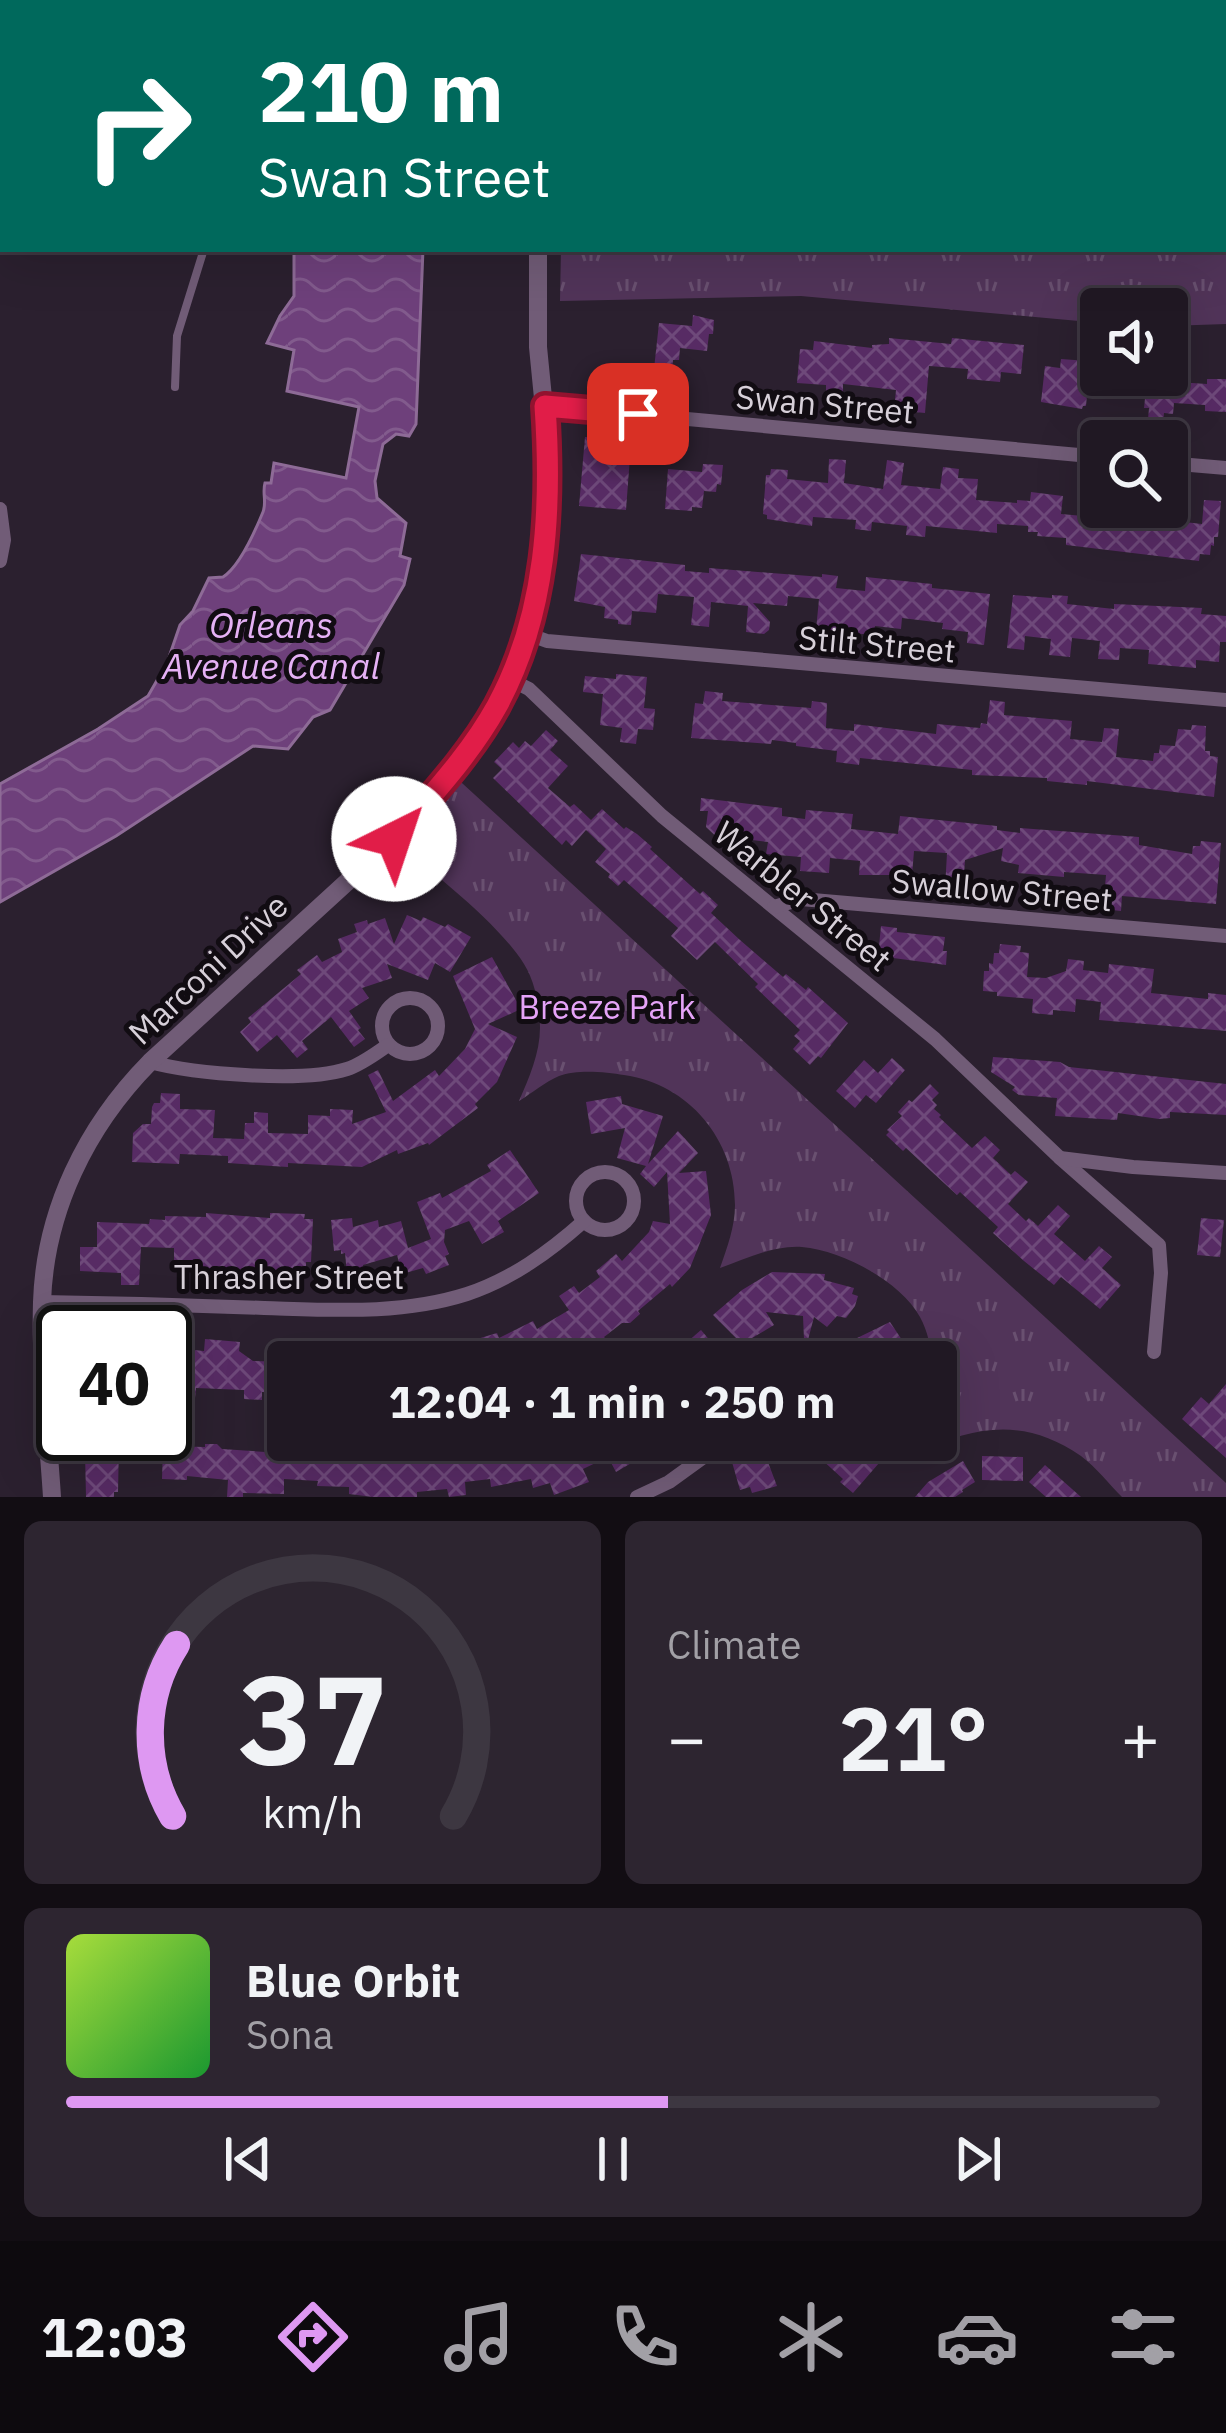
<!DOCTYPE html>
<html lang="en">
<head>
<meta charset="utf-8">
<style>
	body { margin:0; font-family:"IBM Plex Sans",sans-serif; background:#2d2530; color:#f1f3f6; height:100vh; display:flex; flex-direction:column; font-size:45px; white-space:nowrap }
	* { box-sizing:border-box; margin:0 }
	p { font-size:39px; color:#a2a0a6 }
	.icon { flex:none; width:66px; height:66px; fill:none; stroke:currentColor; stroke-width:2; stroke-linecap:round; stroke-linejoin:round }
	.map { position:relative; height:1497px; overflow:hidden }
	.sheet { display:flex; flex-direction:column; gap:24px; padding:24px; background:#120d13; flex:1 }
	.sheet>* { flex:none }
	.hud { position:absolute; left:0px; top:0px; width:1227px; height:252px; box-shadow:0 12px 48px #0002,0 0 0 3px #3d3741; background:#00695c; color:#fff; overflow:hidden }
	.buttons { position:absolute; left:1080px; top:288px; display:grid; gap:24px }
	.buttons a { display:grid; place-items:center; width:108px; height:108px; border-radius:12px; background:#201823; box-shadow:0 12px 48px #0002,0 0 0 3px #3d3741; font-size:60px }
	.speed { position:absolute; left:36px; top:1305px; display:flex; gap:24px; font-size:60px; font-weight:700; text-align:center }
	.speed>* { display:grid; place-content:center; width:156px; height:156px; border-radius:50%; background:#201823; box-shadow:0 12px 48px #0002,0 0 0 3px #3d3741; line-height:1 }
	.speed .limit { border:6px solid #111; border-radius:18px; background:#fff; color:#111 }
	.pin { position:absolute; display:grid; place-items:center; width:102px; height:102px; color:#fff; margin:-51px; border-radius:24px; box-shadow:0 6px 18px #0006 }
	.me { position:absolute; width:132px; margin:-66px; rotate:41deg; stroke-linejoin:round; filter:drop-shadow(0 0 9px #0008) }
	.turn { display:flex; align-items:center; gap:42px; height:252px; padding:0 60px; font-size:54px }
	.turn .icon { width:156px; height:156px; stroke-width:2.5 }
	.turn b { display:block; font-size:84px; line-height:102px }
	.big { font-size:90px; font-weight:800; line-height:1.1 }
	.sheet .card { flex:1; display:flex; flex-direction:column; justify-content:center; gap:18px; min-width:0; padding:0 42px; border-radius:18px; background:#2d2530 }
	.sheet .dial { align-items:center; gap:0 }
	.dial svg { height:312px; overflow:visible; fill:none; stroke:#3d3741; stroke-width:7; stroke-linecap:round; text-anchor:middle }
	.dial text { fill:#f1f3f6; stroke:none }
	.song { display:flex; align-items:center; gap:36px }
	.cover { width:144px; height:144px; border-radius:18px; background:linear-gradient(135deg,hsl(80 70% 55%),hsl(130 70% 35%)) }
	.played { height:12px; border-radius:6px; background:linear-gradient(90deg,#de98f2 55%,#3d3741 55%) }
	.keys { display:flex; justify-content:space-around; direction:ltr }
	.heat { display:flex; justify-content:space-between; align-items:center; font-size:66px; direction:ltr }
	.sheet .tiles { flex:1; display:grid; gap:24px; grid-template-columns:1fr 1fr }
	.card:last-child { grid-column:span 2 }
	.trip { position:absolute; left:267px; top:1341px; width:690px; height:120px; border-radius:12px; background:#201823; box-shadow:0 12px 48px #0002,0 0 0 3px #3d3741; font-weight:800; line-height:120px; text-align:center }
	.menu { display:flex; height:192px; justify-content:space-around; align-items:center; background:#0d0a0e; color:#a2a0a6 }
	.menu .icon { width:84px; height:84px }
	.menu .selected { color:#de98f2 }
	.menu b { font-size:54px; color:#f1f3f6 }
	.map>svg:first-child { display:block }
	.park { fill:url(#park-tufts) }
	.water { fill:url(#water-waves); stroke:#8e6b97; stroke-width:3 }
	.building { fill:url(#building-cross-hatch) }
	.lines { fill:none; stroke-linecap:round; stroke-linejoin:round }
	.service { stroke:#715c77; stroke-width:8 }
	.minor { stroke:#715c77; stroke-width:14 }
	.tertiary { stroke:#715c77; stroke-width:18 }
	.route-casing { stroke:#92132f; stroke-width:30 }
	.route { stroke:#e11d48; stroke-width:21 }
	.labels { text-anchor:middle; stroke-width:10; stroke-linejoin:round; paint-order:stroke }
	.street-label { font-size:33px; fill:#d7d0d9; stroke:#110c12 }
	.park-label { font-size:33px; fill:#e5a3f8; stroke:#110c12 }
	.water-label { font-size:36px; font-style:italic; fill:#e5b1f5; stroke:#110c12 }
</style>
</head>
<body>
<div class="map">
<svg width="1226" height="1497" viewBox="0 0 1226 1497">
	<defs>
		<pattern id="park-tufts" width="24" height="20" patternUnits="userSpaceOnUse" patternTransform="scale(3)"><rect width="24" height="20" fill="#513459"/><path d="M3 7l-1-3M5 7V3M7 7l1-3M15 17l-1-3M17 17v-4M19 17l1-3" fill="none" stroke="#695070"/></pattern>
		<pattern id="water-waves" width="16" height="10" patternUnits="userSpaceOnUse" patternTransform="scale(3)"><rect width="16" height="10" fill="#6e407b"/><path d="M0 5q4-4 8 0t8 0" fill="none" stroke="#825b8d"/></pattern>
		<pattern id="building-cross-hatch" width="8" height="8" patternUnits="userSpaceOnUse" patternTransform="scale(3)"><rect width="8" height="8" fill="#572b64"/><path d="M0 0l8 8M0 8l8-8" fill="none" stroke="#6e497a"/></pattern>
	</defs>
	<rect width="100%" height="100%" fill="#2b202f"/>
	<g class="park">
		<polygon points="1226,128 1226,324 1167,326 1167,309 1101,309 1101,323 801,296 560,301 561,249 1224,249"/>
		<path d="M451,773L1226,1483V1497H1122C1109,1484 1096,1467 1081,1456C1026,1418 977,1425 919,1452L924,1440H936V1362H934C930,1346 928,1332 920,1317C901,1282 842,1250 802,1247C773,1245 746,1259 720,1268C727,1248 735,1227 735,1205C735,1140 689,1084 624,1075C606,1072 577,1069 559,1076C545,1082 532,1093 519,1101C529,1078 540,1053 540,1028C540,1008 535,981 524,964C497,921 433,874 394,839Z"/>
	</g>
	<g class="water">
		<polygon points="0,0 1226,0 1226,45 1224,46 1224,3 3,3 3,19 0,19"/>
		<path d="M294,249H423L416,424L409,436L396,434L383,444L375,481L377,498L406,523L400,556L410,559L404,585L330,710L313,717L288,749L253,746L116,836L0,902V784L98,729L148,696L167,663L180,625L193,611L209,578L223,577C239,567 256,529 263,512C267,502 262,493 265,483H271L274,463L346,478L359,407L287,391L294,350L267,343L280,316L294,296Z"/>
	</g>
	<g class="building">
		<polygon points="693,315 714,320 713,334 709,334 707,351 680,348 679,360 673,360 672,371 654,369 659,323 692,326"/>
		<polygon points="889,338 951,344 952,338 1024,345 1021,374 1001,372 1000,382 967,379 968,369 929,366 925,413 894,410 896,390 843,384 843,395 826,393 826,385 797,383 800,349 813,350 814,341 872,348 872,345 889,344"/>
		<polygon points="1061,359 1101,362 1101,375 1177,375 1176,382 1207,384 1207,379 1226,379 1226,412 1205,411 1205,405 1174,403 1173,414 1164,413 1162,432 1147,431 1149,408 1144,408 1146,389 1106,386 1105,396 1087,395 1086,406 1083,406 1082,409 1041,402 1045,366 1060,368"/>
		<polygon points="585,437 606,439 608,455 630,457 626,510 579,506"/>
		<polygon points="829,459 846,460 844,483 883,489 887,460 904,463 901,485 940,489 943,467 959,469 958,478 978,479 976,500 1017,503 1017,500 1030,501 1031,492 1063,496 1061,514 1094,517 1095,507 1141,507 1140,517 1202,524 1204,500 1221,501 1218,537 1214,537 1214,546 1211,545 1210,555 1200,554 1199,561 1066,545 1066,538 1037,536 1038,532 1028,532 1028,526 997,524 997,533 926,526 925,537 906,535 907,526 872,522 871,531 855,529 856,520 813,517 812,526 767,519 767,515 763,514 766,475 770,475 771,469 788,470 787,479 828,483"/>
		<polygon points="703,464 723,465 721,485 717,484 716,492 704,491 702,508 692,507 692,511 665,509 668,469 702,472"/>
		<polygon points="581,554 685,565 685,571 709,573 709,568 822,577 822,574 838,576 836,588 865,591 866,577 932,584 932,588 990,594 984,645 967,643 968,632 942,629 943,623 902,618 901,629 875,626 874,635 816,630 819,599 788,596 787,606 753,603 770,622 769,630 764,634 746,632 748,606 711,602 709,627 691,625 694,597 658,594 656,613 632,611 631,625 618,624 618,620 604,618 605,607 574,601"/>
		<polygon points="1013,595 1052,598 1052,595 1068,596 1067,604 1114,609 1114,604 1202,608 1201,614 1226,616 1226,642 1220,642 1219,662 1196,660 1196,668 1148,664 1149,650 1120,648 1119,660 1098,659 1100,641 1072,638 1070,657 1049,655 1051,639 1025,636 1024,650 1007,648"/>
		<polygon points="616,674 647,677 644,708 655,709 653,730 638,729 636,744 620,742 622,728 600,725 603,694 583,692 585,676 616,679"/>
		<polygon points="705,691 723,693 722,701 811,708 812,701 827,703 826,728 854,731 854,724 936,734 937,724 980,728 981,723 987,724 990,700 1005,702 1004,715 1072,721 1070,739 1102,742 1104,728 1119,729 1116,757 1153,761 1154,753 1159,753 1160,745 1175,746 1178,729 1191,730 1192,725 1206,726 1205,751 1210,751 1210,756 1218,757 1214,797 1087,781 1087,785 1047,781 1047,778 972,775 972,770 860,758 859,765 836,762 837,751 796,746 796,743 772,740 771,744 691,738 695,703 703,704"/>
		<polygon points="546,730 558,741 550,750 568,766 548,788 570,807 574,804 591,820 602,809 624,829 626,827 637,834 652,847 650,849 700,894 703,891 718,905 711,913 740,940 783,977 786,974 806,990 808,987 848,1023 821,1058 818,1056 810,1065 793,1049 800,1041 794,1036 800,1030 755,987 758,984 715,942 697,960 671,936 678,928 624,880 618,886 608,877 610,874 595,862 606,849 586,830 572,846 566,840 562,845 493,778 502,769 494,762 513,742 519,748 525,741 531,746"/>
		<polygon points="701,798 782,808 782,816 805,819 806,810 853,814 851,829 898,834 900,816 997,826 997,830 1020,833 1020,828 1139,837 1139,845 1192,854 1193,846 1200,846 1201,841 1221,843 1216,904 1122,896 1121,911 1103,909 1106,875 1064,872 1064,877 1018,873 1019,865 1001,861 1003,848 965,860 963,890 945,889 947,853 914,851 912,875 859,875 860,861 830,858 829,873 800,871 801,857 766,854 768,842 744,839 744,845 724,844 706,827 708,811 700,811"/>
		<polygon points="407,915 421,921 423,917 445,927 448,924 471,937 450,972 435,963 428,980 387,964 392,978 362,988 369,998 349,1011 361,1028 358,1030 365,1039 354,1047 331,1017 302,1041 308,1049 297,1058 277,1035 257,1052 240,1032 251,1022 248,1018 301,974 297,970 317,955 322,962 342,952 338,939 357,932 354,924 367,920 368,924 385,918 394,944"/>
		<polygon points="881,926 897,928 897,932 945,937 943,951 947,951 946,965 878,956"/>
		<polygon points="1000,944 1021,946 1020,952 1029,953 1027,977 1046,978 1066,971 1068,959 1084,961 1083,970 1108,973 1109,964 1154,969 1151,993 1208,999 1208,993 1226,995 1226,1031 1099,1020 1101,1002 1076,999 1075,1012 1053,1010 1053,1015 1032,1013 1033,999 997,996 997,992 983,991 984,971 989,971 989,963 993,964 994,953 999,953"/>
		<polygon points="492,957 521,1009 488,1024 517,1037 497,1082 475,1104 478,1108 429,1145 428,1143 398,1154 397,1150 362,1167 288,1163 288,1167 272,1166 228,1163 228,1156 180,1154 179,1164 132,1162 133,1133 143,1124 151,1124 152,1107 154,1103 160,1103 161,1093 180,1094 180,1109 215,1110 213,1138 244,1139 245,1123 254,1123 254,1112 268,1113 268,1133 308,1134 308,1115 330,1116 330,1109 353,1110 352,1124 386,1112 368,1075 378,1070 393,1101 435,1070 439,1076 465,1049 475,1029 453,976"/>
		<polygon points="993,1057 1060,1062 1069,1067 1226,1084 1226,1115 1170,1112 1170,1118 1159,1119 1118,1113 1117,1120 1055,1116 1057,1098 1019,1095 1012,1090 1015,1087 991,1072"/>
		<polygon points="892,1058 905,1070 876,1103 866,1095 855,1108 836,1091 864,1060 878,1073"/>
		<polygon points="930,1084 939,1093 932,1100 937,1105 934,1109 941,1115 939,1117 972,1148 985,1136 1000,1150 993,1158 1011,1175 1015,1171 1028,1182 1008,1204 1026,1221 1029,1218 1038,1226 1058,1205 1070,1216 1054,1234 1085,1261 1099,1246 1112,1257 1102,1268 1121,1285 1100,1309 1061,1277 1054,1285 1024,1261 993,1233 998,1227 960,1192 957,1195 906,1148 903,1151 886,1135 889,1132 887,1130 902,1116 898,1112 909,1100 912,1102"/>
		<polygon points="621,1096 622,1104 663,1116 648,1164 678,1131 698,1153 679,1173 706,1171 711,1215 690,1268 672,1287 670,1284 638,1311 640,1314 630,1323 622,1323 604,1337 606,1340 567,1362 439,1362 437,1351 497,1333 499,1338 533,1321 537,1329 569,1310 559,1296 574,1286 579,1293 600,1277 596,1271 616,1254 622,1261 649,1232 653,1221 670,1224 667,1172 654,1187 640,1174 646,1166 617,1158 625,1128 591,1134 586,1102"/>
		<polygon points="510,1150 539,1193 498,1221 504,1232 482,1244 469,1221 445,1230 444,1242 449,1254 445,1256 449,1265 426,1274 423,1268 402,1274 397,1255 363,1265 365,1283 348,1285 345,1253 341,1254 341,1250 334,1251 331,1220 352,1218 353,1227 378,1220 379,1227 401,1221 408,1248 431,1239 417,1202 440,1193 442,1198 491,1171 487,1165"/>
		<polygon points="206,1213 270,1218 270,1213 305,1214 304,1219 313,1219 311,1262 306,1262 306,1278 221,1272 220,1279 202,1278 202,1272 174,1271 174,1248 141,1247 139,1285 121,1285 121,1273 80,1271 80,1247 97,1247 97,1222 149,1224 150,1219 165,1220 165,1216 206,1217"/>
		<polygon points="1201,1218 1224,1220 1220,1257 1197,1255"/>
		<polygon points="772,1272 825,1274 824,1280 854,1288 852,1294 858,1296 855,1306 846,1318 837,1316 827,1327 814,1317 808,1340 804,1339 803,1316 766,1312 774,1325 742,1344 713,1315 742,1290"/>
		<polygon points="890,1322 908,1349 906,1358 898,1362 865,1362 853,1340"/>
		<polygon points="701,1330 728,1362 677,1362 672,1355"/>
		<polygon points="205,1339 240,1342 239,1351 253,1361 288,1362 288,1393 262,1392 262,1400 244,1399 244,1390 196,1388 195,1398 181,1397 182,1389 165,1389 165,1347 204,1351"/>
		<polygon points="1226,1384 1226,1458 1182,1419 1201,1397 1209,1404"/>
		<polygon points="562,1440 636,1440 645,1455 616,1472 608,1457 583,1469 589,1482 554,1495 550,1483 533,1488 531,1479 491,1487 490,1479 465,1482 466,1495 449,1497 447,1489 417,1492 417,1497 373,1497 349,1494 349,1487 317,1486 318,1481 284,1479 284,1494 243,1493 243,1497 227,1497 228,1480 187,1476 187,1480 162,1479 163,1446 205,1447 205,1444 217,1444 222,1449 295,1454 296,1449 312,1449 312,1455 374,1458 375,1455 403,1456 403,1463 430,1464 430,1459 443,1458 442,1452 483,1448 483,1446 506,1441 508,1448 533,1441 536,1452 564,1444"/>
		<polygon points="846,1440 899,1440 853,1493 840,1482 843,1479 820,1458 832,1444 839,1449"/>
		<polygon points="88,1444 119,1445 118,1492 114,1492 114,1497 86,1497 85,1452 88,1452"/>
		<polygon points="763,1449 777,1486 752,1493 750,1487 740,1490 732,1462 742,1459 741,1455"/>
		<polygon points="982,1456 1023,1457 1023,1481 982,1480"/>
		<polygon points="963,1461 975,1482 962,1490 963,1492 955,1497 915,1497 928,1482"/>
		<polygon points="1045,1465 1081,1497 1046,1497 1029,1482"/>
	</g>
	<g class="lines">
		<polyline class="service" points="175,387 177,336 204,249"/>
		<g class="minor">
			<polyline points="545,406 1101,457"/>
			<polyline points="1167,463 1226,468"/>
			<polyline points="0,509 4,540 0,561"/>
			<polyline points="525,633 547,641 1226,700"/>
			<polyline points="509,679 529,689 662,816 935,1039 1060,1158 1159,1245 1161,1273 1154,1352"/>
			<polyline points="774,907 801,899 1226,936"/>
			<circle cx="410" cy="1026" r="28"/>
			<path d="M150,1062C194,1074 304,1083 347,1069C362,1064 375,1054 388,1045"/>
			<polyline points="1060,1158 1133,1167 1226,1173"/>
			<circle cx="605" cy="1201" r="29"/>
			<path d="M42,1302C116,1303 190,1305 264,1308C332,1310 401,1315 467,1294C512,1279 549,1252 584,1221"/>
			<path d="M772,1362C787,1345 806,1345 821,1362"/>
			<polyline points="637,1497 669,1482 727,1440"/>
		</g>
		<g class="tertiary">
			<polyline points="1224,117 1226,116"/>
			<polyline points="0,186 3,187"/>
			<path d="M52,1497C48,1434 40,1365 42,1302C45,1211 86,1127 150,1062L394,839L451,773L497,706L519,652L536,596L548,525L549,459L538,347V249"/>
		</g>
	</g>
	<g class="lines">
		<g class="route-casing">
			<path id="route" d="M394,839C430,797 470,755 497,706C547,614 552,508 545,406L638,414"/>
		</g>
		<use href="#route" class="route"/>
	</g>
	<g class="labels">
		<g class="street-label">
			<text transform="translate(825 404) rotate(5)" y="12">Swan Street</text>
			<text transform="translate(877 644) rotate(5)" y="12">Stilt Street</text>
			<text transform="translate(1002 890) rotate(5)" y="12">Swallow Street</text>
			<text transform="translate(803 896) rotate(39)" y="12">Warbler Street</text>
			<text transform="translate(208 969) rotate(-43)" y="12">Marconi Drive</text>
			<text x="289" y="1289">Thrasher Street</text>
		</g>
		<g class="park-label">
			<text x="607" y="1019">Breeze Park</text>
		</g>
		<g class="water-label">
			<text x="271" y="638">Orleans<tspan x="271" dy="41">Avenue Canal</tspan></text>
		</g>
	</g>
</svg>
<div class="buttons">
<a><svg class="icon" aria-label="sound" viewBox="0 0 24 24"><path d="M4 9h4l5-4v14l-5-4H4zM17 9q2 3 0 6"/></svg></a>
<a><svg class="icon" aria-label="search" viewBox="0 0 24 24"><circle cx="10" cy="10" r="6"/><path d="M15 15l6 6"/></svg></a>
</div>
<div class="speed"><div class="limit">40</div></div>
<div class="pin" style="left:638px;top:414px;background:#d93025"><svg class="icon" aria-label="arrive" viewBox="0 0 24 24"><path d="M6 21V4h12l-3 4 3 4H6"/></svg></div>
<svg class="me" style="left:394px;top:839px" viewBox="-20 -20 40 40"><circle r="19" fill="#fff"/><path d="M0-13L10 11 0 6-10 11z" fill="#e11d48"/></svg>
<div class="trip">12:04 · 1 min · 250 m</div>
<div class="hud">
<div class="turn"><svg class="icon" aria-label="right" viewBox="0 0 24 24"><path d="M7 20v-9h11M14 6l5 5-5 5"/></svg><div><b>210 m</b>Swan Street</div></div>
</div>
</div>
<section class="sheet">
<div class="tiles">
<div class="card dial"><svg viewBox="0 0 100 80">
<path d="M14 69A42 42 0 1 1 86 69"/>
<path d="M14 69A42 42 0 0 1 15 25" stroke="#de98f2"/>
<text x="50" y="56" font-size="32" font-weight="700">37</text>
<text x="50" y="72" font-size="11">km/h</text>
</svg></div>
<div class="card"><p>Climate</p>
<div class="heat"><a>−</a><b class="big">21°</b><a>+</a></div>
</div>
<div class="card">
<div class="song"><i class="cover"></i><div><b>Blue Orbit</b><p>Sona</p></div></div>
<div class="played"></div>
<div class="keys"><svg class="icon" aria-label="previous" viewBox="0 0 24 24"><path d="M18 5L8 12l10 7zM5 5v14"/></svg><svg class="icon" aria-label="pause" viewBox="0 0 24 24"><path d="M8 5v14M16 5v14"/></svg><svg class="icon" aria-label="next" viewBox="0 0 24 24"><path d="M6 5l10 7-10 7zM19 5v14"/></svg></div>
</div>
</div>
</section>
<nav class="menu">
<b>12:03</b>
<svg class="icon selected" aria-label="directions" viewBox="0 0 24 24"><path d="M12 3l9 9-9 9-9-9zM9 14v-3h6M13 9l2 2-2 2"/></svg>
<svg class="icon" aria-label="music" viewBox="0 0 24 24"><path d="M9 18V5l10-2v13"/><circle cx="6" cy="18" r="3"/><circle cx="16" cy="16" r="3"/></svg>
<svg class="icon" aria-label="phone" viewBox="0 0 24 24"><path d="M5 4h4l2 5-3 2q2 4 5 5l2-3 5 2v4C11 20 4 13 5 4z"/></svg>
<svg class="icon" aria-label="climate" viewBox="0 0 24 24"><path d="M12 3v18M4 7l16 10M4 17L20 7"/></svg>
<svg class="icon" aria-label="car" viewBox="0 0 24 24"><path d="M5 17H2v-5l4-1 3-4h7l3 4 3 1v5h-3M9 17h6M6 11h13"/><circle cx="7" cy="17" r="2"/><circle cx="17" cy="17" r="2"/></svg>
<svg class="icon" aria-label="filters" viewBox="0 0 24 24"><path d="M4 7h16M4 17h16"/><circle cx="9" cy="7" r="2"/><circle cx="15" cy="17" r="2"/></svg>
</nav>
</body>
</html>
